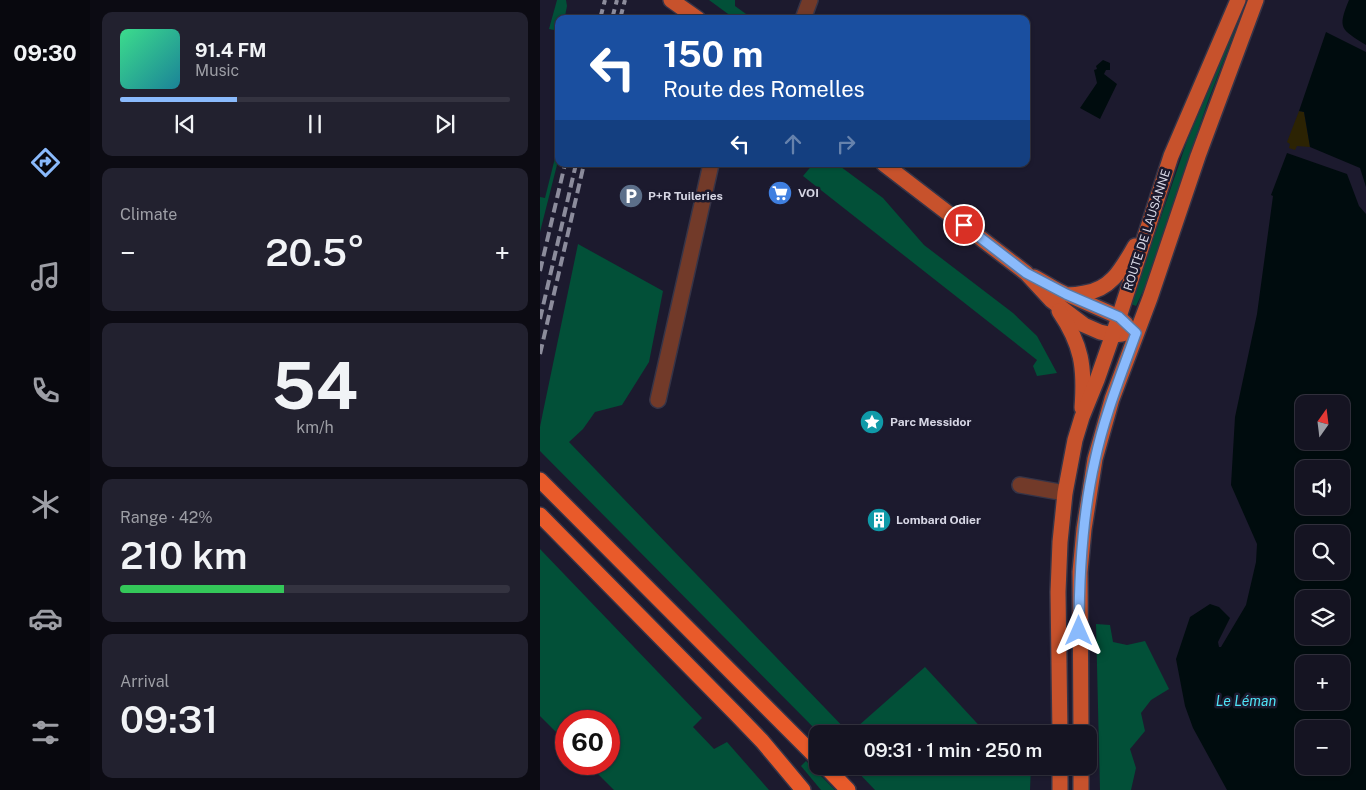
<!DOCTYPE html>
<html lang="en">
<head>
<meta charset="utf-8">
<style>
	body { margin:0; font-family:"Public Sans",sans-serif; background:#22212f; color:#f1f3f6; height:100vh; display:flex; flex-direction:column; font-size:19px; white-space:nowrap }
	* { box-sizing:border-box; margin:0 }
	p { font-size:16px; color:#9d9ea5 }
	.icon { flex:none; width:28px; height:28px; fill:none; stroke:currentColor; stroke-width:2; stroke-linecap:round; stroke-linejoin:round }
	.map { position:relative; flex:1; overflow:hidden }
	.panel { display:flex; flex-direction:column; gap:12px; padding:12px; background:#0c0b13; width:450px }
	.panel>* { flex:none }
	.banner { position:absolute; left:15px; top:15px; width:475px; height:152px; border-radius:10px; box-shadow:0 1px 4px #0004,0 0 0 1px #343340; background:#1a4fa0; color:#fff; overflow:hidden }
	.needle { width:32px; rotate:14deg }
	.controls { position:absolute; left:755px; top:395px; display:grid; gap:10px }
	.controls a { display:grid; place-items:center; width:55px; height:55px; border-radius:10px; background:#151422; box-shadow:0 1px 4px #0004,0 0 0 1px #343340; font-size:25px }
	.speed { position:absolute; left:15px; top:710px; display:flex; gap:10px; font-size:25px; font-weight:700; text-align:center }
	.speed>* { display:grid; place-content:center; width:65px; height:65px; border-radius:50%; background:#151422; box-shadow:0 1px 4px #0004,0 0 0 1px #343340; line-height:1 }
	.speed .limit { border:8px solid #d22; background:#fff; color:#111 }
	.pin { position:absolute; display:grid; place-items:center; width:42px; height:42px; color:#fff; margin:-21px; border:2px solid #fff; border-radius:50%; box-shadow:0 1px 5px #0007 }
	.me { position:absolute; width:55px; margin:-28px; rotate:0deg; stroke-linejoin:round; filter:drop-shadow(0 0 4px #0008) }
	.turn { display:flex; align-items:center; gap:18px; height:105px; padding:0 25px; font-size:22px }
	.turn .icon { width:65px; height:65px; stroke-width:2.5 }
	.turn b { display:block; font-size:35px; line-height:42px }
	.lanes { display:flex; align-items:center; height:48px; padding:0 25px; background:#0003; justify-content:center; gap:25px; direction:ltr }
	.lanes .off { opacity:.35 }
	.big { font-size:38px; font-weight:600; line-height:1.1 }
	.panel .widget { flex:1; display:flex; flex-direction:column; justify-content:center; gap:8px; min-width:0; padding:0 18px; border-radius:10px; background:#22212f }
	.panel .dial { align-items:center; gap:0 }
	.dial b { font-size:65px; line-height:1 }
	.song { display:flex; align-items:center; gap:15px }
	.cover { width:60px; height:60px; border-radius:8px; background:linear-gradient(135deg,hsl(150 70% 55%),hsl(190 70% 35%)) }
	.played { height:5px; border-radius:2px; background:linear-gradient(90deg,#8abafc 30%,#343340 30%) }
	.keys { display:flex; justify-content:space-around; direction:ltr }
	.heat { display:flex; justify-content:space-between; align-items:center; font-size:28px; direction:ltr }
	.charge { height:8px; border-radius:4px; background:linear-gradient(90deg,#34c759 42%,#343340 0) }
	.trip { position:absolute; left:269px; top:725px; width:288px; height:50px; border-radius:10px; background:#151422; box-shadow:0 1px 4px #0004,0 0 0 1px #343340; font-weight:600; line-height:50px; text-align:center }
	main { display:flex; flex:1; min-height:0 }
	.menu { display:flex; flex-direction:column; width:90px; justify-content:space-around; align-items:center; background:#08080e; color:#9d9ea5 }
	.menu .icon { width:35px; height:35px }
	.menu .active { color:#8abafc }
	.menu b { font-size:22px; color:#f1f3f6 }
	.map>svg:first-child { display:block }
	.green { fill:#025038 }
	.sand { fill:#2c2303 }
	.water { fill:#000c0e; fill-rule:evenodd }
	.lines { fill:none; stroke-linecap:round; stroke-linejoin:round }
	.minor-casing { stroke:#363447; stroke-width:18 }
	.major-casing { stroke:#363447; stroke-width:18 }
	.highway-casing { stroke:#363447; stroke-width:18 }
	.minor { stroke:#723a29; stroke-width:15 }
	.major { stroke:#c7522c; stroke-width:15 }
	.highway { stroke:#e85a2a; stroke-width:15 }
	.rail { stroke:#8c8c9c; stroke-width:4; stroke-dasharray:10 5; stroke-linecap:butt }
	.route-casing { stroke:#5a79a4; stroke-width:12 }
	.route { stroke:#8abafc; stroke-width:9 }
	.labels { text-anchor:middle; stroke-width:5; stroke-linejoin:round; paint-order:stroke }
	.poi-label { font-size:12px; font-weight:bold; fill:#d6d6e4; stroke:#1c1a2e; text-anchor:start }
	.street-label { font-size:12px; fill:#d6d6e4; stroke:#1c1a2e }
	.water-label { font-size:14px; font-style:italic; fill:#4fe3f6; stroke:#1c1a2e }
</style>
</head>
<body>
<main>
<nav class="menu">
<b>09:30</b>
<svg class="icon active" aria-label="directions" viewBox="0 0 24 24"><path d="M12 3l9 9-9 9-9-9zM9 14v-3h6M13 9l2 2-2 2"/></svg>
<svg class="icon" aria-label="music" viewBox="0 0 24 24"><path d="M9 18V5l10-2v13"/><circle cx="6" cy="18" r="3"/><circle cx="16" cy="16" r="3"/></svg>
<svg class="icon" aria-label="phone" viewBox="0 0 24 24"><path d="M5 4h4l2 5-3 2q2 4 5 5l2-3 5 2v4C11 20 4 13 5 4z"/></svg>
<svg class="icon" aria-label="climate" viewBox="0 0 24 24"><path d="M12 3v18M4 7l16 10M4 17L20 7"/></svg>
<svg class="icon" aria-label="car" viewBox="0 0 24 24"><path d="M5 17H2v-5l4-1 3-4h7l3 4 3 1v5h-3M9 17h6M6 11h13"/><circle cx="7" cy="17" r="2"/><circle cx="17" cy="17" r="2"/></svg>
<svg class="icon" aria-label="filters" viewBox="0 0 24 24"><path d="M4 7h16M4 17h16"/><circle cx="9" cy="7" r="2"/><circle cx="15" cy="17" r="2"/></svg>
</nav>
<section class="panel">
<div class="widget">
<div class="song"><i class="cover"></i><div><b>91.4 FM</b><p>Music</p></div></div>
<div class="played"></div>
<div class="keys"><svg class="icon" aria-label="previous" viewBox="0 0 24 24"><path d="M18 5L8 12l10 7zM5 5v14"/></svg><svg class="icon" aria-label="pause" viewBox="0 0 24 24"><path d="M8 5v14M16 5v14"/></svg><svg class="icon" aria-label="next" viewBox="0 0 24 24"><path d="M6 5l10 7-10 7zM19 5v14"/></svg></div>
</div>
<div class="widget"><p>Climate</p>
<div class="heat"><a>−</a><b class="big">20.5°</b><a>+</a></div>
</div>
<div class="widget dial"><b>54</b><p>km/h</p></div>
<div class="widget"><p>Range · 42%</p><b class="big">210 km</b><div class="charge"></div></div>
<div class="widget"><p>Arrival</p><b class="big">09:31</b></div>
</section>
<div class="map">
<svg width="826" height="790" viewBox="0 0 826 790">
	<rect width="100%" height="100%" fill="#1c1a2e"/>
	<g class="green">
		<polygon points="17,0 26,0 27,6 25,16 36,19 19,19 19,31 9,29"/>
		<polygon points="169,0 195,0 195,6 213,19 195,19"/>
		<polygon points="703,0 707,0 668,101 606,285 596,306 591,304 647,141 672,82"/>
		<polygon points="19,142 19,157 0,232 0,197 5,198"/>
		<polygon points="273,164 297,164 343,198 384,245 473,313 497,336 517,373 497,376 493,366 497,360 263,176"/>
		<polygon points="38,244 123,291 109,362 82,405 55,412 43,429 29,442 310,734 280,734 0,451 0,427 3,412"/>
		<polygon points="0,549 162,718 153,727 174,749 187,742 229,790 74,790 48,764 69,764 69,721 26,721 26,742 0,716"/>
		<polygon points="556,624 570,625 573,642 587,645 605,641 629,689 611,700 601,713 605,731 590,749 596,768 591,790 560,790"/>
		<polygon points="385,667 447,734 311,734 317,727"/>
		<polygon points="266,761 295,790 281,790 261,766"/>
		<polygon points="312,766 477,766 479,768 491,766 490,790 335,790"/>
	</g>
	<polygon class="sand" points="759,111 764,112 770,147 757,146 755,150 749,148 750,144 747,142"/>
	<g class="water">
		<path d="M809,0H826V45C801,29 797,29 809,0Z"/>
		<polygon points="786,32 826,52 826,187 820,168 770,147 764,112 759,111"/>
		<polygon points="563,60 570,63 570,70 566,70 564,74 577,84 560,119 540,108 557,83 554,70 557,69 556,66"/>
		<path d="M747,153L807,174L819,206L826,214V790H687L653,728L645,706L636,659L650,617L670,604L679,607L690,618L678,642L679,647H681L706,605L716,562L717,544L691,485L695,417L717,314L733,196L731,195ZM764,404H801V441H764ZM764,469H801V506H764ZM764,534H801V571H764ZM764,599H801V636H764ZM764,664H801V701H764ZM764,729H801V766H764Z"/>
	</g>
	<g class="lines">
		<g class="minor-casing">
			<g id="minor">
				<polyline points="263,19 270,0"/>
				<polyline points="118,400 171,164"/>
				<polyline points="480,485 525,493"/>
			</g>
		</g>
		<g class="major-casing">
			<g id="major">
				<polyline points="131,0 158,19"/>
				<polyline points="344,164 486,273 511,300 544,325 560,332 573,335 582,334"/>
				<path d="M494,277C504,282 515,290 525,294C531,296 539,294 545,293C572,289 582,268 595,246"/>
				<polyline points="531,296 579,317 586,324"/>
				<path d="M519,311C542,345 545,367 542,408"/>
				<polyline points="520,734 518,592 520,542 525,493 535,440 542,417 557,380 579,317 631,156 698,0"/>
				<polyline points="541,734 540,572 544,529 555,459 572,399 610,298 658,156 716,0"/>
				<polyline points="520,790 520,766"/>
				<polyline points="541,790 541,766"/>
			</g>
		</g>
		<g class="highway-casing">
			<g id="highway">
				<polyline points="0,480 278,759"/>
				<polyline points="0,515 196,714 222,741 263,790"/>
				<polyline points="285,766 308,790"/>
			</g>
		</g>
		<use href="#minor" class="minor"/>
		<use href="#major" class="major"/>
		<use href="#highway" class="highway"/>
		<g class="rail">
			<polyline points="60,19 65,0"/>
			<polyline points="72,19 77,0"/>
			<polyline points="80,19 85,0"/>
			<polyline points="0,271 25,164"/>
			<polyline points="0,319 36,164"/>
			<polyline points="0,354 44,164"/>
		</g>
	</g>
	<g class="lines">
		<g class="route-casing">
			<path id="route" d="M424,225L486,273L526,294L579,317L596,333C581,375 564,417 555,460C542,516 539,573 539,631"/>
		</g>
		<use href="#route" class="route"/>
	</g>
	<defs>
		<g id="supermarket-disc" transform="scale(1.25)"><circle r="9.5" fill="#3f7fe0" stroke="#1c1a2e"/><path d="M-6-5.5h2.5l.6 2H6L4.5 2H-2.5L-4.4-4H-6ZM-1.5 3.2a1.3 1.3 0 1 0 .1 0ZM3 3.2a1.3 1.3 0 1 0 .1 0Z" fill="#fff"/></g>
		<g id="parking-disc" transform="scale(1.25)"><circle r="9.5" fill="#5c6f8a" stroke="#1c1a2e"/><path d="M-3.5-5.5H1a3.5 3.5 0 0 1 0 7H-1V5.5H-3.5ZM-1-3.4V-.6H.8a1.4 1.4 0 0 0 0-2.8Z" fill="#fff"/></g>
		<g id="sight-disc" transform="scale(1.25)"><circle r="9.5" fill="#0f9aa8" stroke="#1c1a2e"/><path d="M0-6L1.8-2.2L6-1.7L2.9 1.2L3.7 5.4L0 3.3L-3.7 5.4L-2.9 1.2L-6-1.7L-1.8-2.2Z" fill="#fff"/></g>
		<g id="building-disc" transform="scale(1.25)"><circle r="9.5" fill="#0f9aa8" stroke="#1c1a2e"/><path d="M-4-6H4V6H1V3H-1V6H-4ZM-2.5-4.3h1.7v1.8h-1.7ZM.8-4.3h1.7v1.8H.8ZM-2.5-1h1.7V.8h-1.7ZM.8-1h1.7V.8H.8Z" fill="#fff"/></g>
	</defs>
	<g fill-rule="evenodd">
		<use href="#supermarket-disc" x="240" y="193"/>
		<use href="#parking-disc" x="91" y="196"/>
		<use href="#sight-disc" x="332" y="422"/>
		<use href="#building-disc" x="339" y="520"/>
	</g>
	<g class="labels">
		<g class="poi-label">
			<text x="258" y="197">VOI</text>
			<text x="108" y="200">P+R Tuileries</text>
			<text x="350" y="426">Parc Messidor</text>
			<text x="356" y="524">Lombard Odier</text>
		</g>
		<g class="street-label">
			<text transform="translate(607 230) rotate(-72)" y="4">ROUTE DE LAUSANNE</text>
		</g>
		<g class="water-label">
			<text x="706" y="706">Le Léman</text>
		</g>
	</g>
</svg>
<div class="controls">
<a><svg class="needle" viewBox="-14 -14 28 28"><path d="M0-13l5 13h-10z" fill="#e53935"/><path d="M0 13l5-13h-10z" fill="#9d9ea5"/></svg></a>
<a><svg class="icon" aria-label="sound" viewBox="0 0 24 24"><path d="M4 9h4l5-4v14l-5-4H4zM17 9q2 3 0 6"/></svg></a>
<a><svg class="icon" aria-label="search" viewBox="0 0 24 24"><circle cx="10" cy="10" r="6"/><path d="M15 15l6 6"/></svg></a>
<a><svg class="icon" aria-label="layers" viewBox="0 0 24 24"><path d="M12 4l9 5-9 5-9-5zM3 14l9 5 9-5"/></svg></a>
<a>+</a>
<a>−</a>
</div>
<div class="speed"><div class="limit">60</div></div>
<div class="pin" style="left:424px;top:225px;background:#d93025"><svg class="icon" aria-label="arrive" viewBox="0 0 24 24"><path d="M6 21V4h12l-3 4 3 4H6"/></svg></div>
<svg class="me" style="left:539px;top:631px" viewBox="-20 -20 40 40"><path d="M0-17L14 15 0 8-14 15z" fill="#8abafc" stroke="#fff" stroke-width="4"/></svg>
<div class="trip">09:31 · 1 min · 250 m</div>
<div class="banner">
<div class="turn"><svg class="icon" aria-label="left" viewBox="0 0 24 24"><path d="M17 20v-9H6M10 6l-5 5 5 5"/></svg><div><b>150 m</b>Route des Romelles</div></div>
<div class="lanes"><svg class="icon" aria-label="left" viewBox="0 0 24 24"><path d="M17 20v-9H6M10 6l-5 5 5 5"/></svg><svg class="icon off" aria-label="ahead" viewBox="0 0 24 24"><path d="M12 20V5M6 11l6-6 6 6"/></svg><svg class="icon off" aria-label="right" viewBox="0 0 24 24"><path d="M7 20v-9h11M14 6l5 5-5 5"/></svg></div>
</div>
</div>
</main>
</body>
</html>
